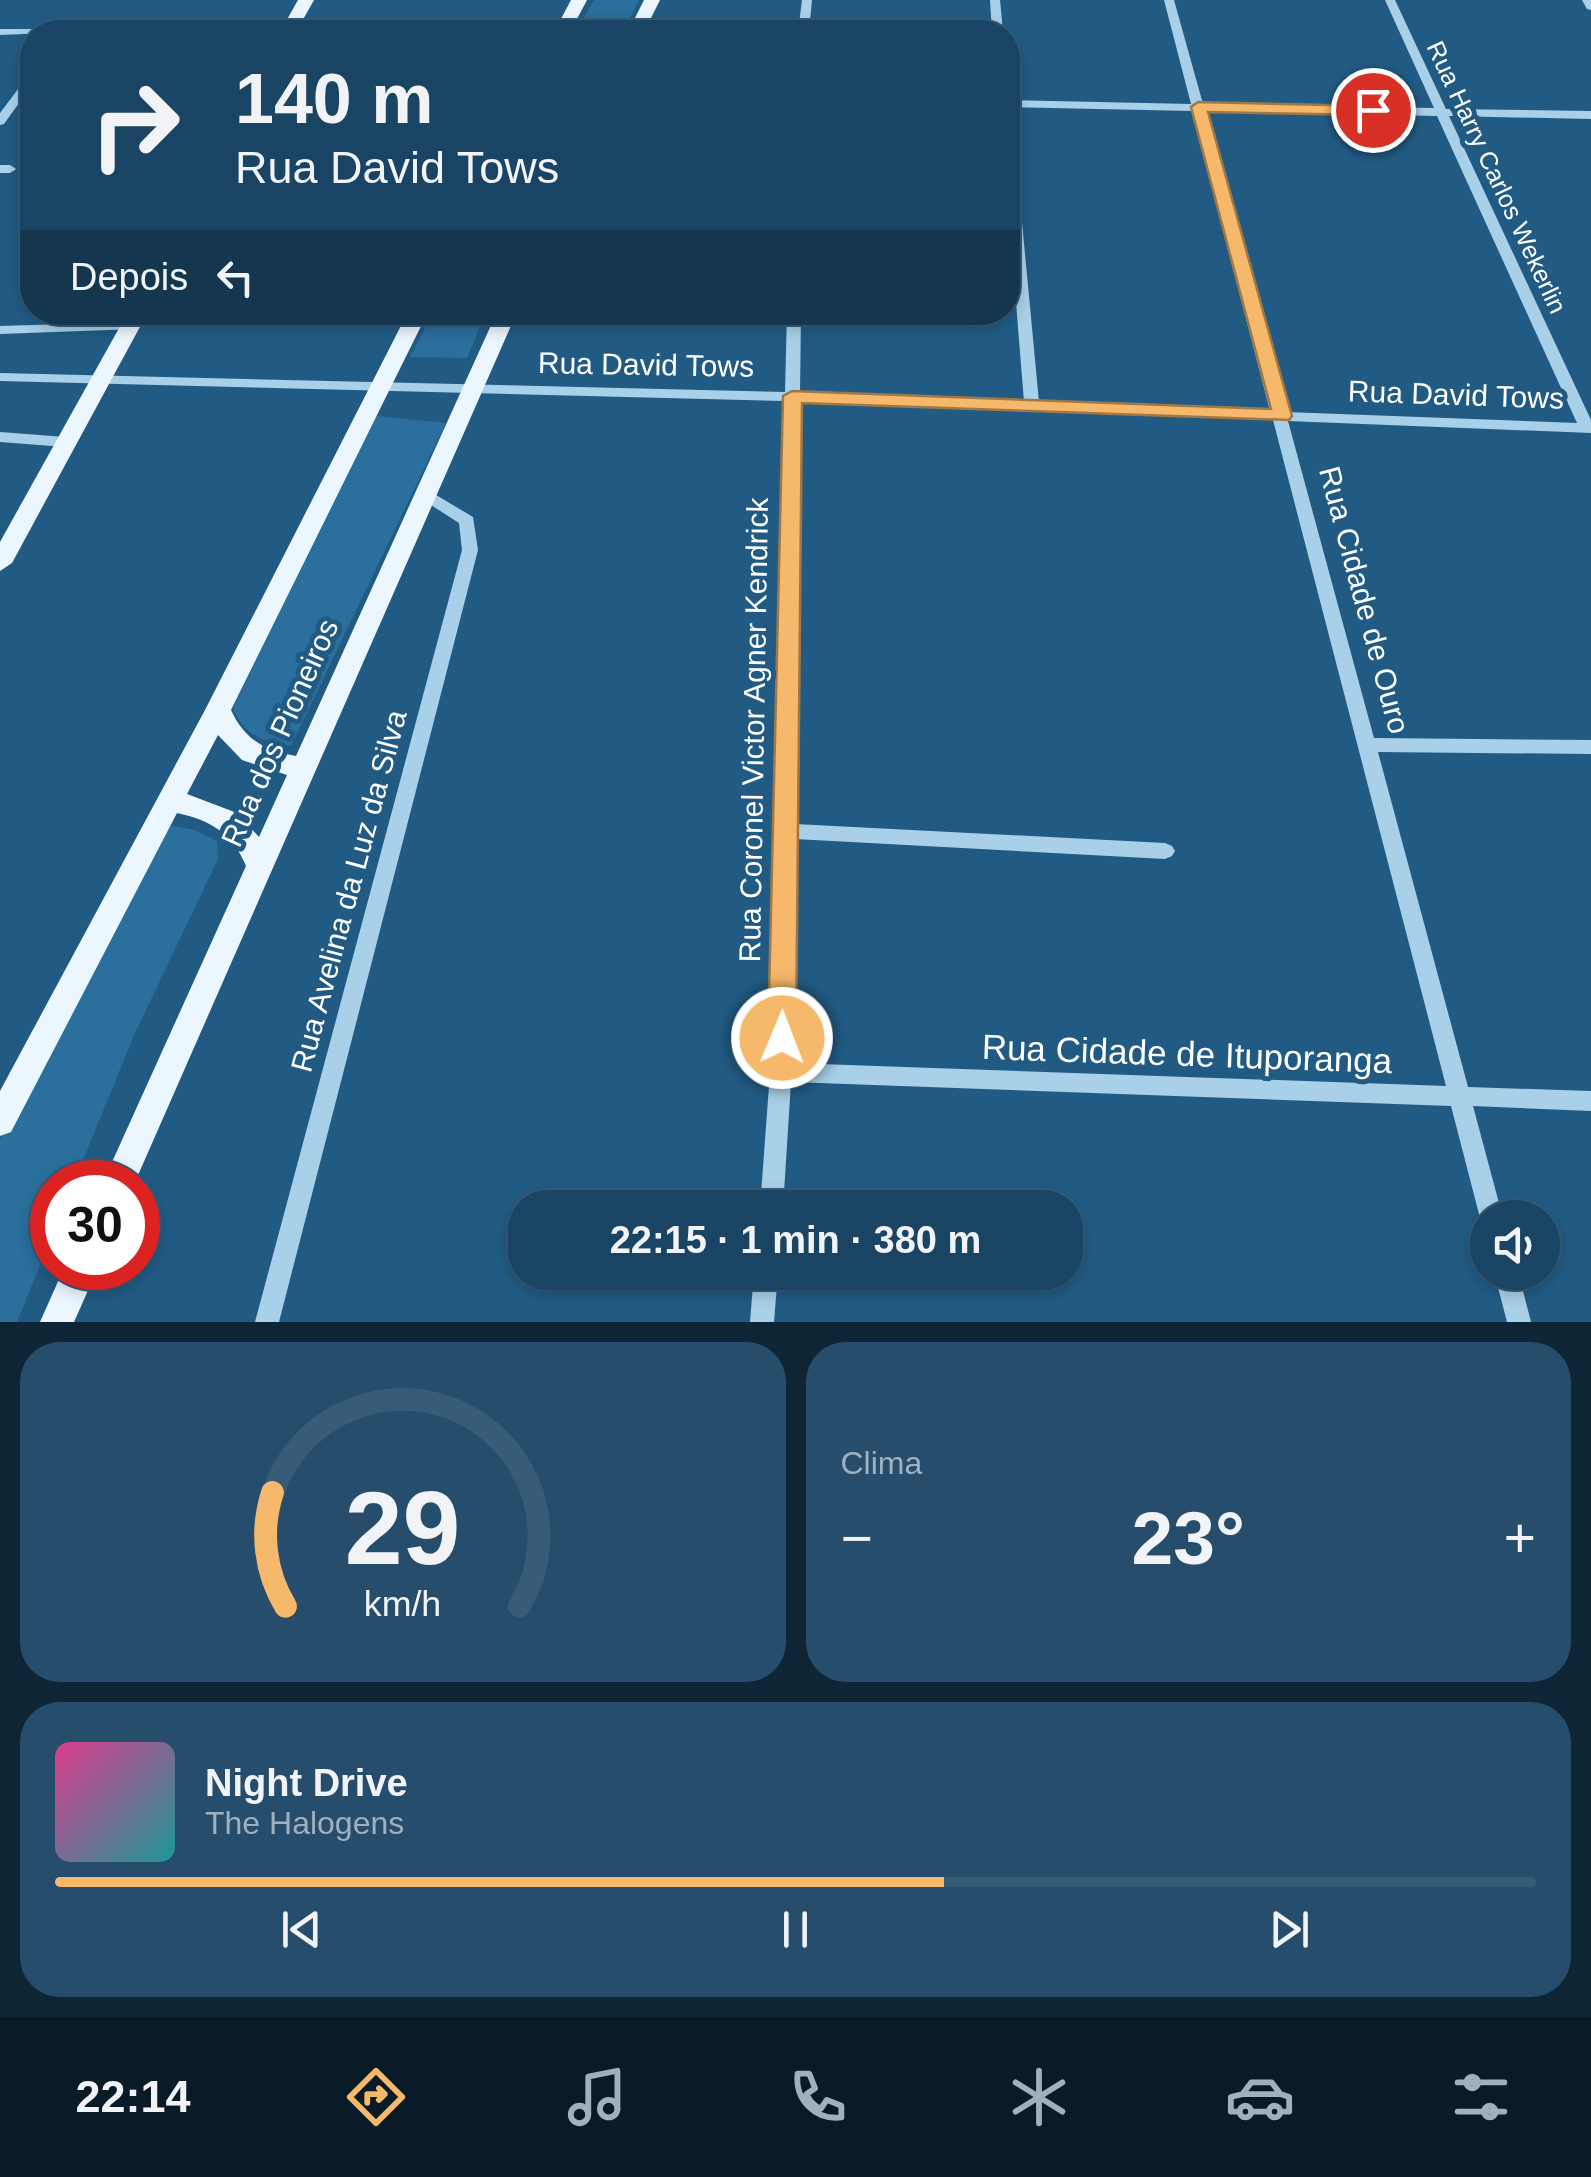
<!DOCTYPE html>
<html lang="pt">
<head>
<meta charset="utf-8">
<style>
	body { margin:0; font-family:Arial,sans-serif; background:#264e6c; color:#f1f3f6; height:100vh; display:flex; flex-direction:column; font-size:38px; white-space:nowrap }
	* { box-sizing:border-box; margin:0 }
	p { font-size:32px; color:#9fb0be }
	.icon { flex:none; width:55px; height:55px; fill:none; stroke:currentColor; stroke-width:2; stroke-linecap:round; stroke-linejoin:round }
	.map { position:relative; height:1322px; overflow:hidden }
	.side { display:flex; flex-direction:column; gap:20px; padding:20px; background:#0e2536; flex:1 }
	.side>* { flex:none }
	.top-card { position:absolute; left:20px; top:20px; width:1000px; height:305px; border-radius:40px; box-shadow:0 5px 15px #0003,0 0 0 2px #375c78; background:#194463; color:#f1f3f6; overflow:hidden }
	.tools { position:absolute; left:1470px; top:1200px; display:grid; gap:20px }
	.tools a { display:grid; place-items:center; width:90px; height:90px; border-radius:50%; background:#194463; box-shadow:0 5px 15px #0003,0 0 0 2px #375c78; font-size:50px }
	.speed { position:absolute; left:30px; top:1160px; display:flex; gap:20px; font-size:50px; font-weight:700; text-align:center }
	.speed>* { display:grid; place-content:center; width:130px; height:130px; border-radius:50%; background:#194463; box-shadow:0 5px 15px #0003,0 0 0 2px #375c78; line-height:1 }
	.speed .limit { border:15px solid #d22; background:#fff; color:#111 }
	.pin { position:absolute; display:grid; place-items:center; width:85px; height:85px; color:#fff; margin:-42px; border:5px solid #fff; border-radius:50%; box-shadow:0 2px 10px #0007 }
	.me { position:absolute; width:110px; margin:-55px; rotate:1deg; stroke-linejoin:round; filter:drop-shadow(0 0 8px #0008) }
	.turn { display:flex; align-items:center; gap:35px; height:210px; padding:0 50px; font-size:45px }
	.turn .icon { width:130px; height:130px; stroke-width:2.5 }
	.turn b { display:block; font-size:70px; line-height:85px }
	.then { display:flex; align-items:center; height:95px; padding:0 50px; background:#0003; gap:20px; font-size:38px }
	.big { font-size:75px; font-weight:800; line-height:1.1 }
	.side .tile { flex:1; display:flex; flex-direction:column; justify-content:center; gap:15px; min-width:0; padding:0 35px; border-radius:40px; background:#264e6c }
	.side .dial { align-items:center; gap:0 }
	.dial svg { height:260px; overflow:visible; fill:none; stroke:#375c78; stroke-width:7; stroke-linecap:round; text-anchor:middle }
	.dial text { fill:#f1f3f6; stroke:none }
	.song { display:flex; align-items:center; gap:30px }
	.cover { width:120px; height:120px; border-radius:15px; background:linear-gradient(135deg,hsl(330 70% 55%),hsl(180 70% 35%)) }
	.played { height:10px; border-radius:5px; background:linear-gradient(90deg,#f6b86a 60%,#375c78 60%) }
	.keys { display:flex; justify-content:space-around; direction:ltr }
	.heat { display:flex; justify-content:space-between; align-items:center; font-size:55px; direction:ltr }
	.side .tiles { flex:1; display:grid; gap:20px; grid-template-columns:1fr 1fr }
	.tile:last-child { grid-column:span 2 }
	.trip { position:absolute; left:508px; top:1190px; width:575px; height:100px; border-radius:40px; background:#194463; box-shadow:0 5px 15px #0003,0 0 0 2px #375c78; font-weight:800; line-height:100px; text-align:center }
	.dock { display:flex; height:160px; justify-content:space-around; align-items:center; background:#0a1b28; color:#9fb0be }
	.dock .icon { width:70px; height:70px }
	.dock .selected { color:#f6b86a }
	.dock b { font-size:45px; color:#f1f3f6 }
	.map>svg:first-child { display:block }
	.green { fill:#2b6f9c }
	.lines { fill:none; stroke-linecap:round; stroke-linejoin:round }
	.minor { fill:#a9d0e9; fill-rule:evenodd }
	.major { fill:#ecf6fe; fill-rule:evenodd }
	.route { fill:#f6b86a; stroke:#a07845; stroke-width:2.5 }
	.labels { text-anchor:middle; stroke-width:10; stroke-linejoin:round; paint-order:stroke }
	.far-street-label { font-size:25px; fill:#fff; stroke:#215b84 }
	.street-label { font-size:30px; fill:#fff; stroke:#215b84 }
	.near-street-label { font-size:35px; fill:#fff; stroke:#215b84 }
</style>
</head>
<body>
<div class="map">
<svg width="1591" height="1322" viewBox="0 0 1591 1322">
	<rect width="100%" height="100%" fill="#215b84"/>
	<g class="green">
		<polygon points="594,0 639,0 623,32 576,32"/>
		<polygon points="433,313 486,313 467,358 410,357"/>
		<path d="M375,416L446,423L291,746C264,742 243,735 233,708Z"/>
		<polygon points="163,824 195,830 217,841 218,859 134,1035 74,1182 52,1182 52,1235 17,1322 0,1322 0,1139"/>
	</g>
	<g class="lines">
		<g class="minor">
			<polygon points="802,0 812,0 809,32 798,32"/>
			<polygon points="990,0 1000,0 1003,32 992,32"/>
			<path d="M1164,0H1174L1203,104L1434,108L1385,0H1395L1446,109L1591,111V119L1449,116L1591,420V433L1288,421L1374,738L1591,740V754L1378,752L1468,1087L1591,1091V1111L1473,1106L1503,1218H1488V1227L1480,1218L1451,1106L791,1082L783,1208H760L770,1072L785,401L0,381V373L785,392L787,312H801L800,393L1024,402L1008,203V133L1014,137L1039,402L1270,411L1192,111L1008,107V100L1191,104ZM1205,111L1437,116L1577,423L1286,412ZM800,402L1273,420L1446,1086L792,1063L795,839L1165,859L1172,856L1175,851L1172,846L1165,843L795,824Z"/>
			<polygon points="1582,0 1591,0 1591,10 1587,9"/>
			<polygon points="0,29 66,29 72,32 0,35"/>
			<polygon points="32,75 32,85 4,124 0,125 0,113 28,76"/>
			<polygon points="0,165 10,165 16,169 10,173 0,173"/>
			<polygon points="131,322 138,326 136,329 0,334 0,326"/>
			<polygon points="0,432 65,437 73,442 65,447 0,442"/>
			<polygon points="426,489 473,517 478,550 279,1322 255,1322 462,550 459,523 420,498 418,494 420,490"/>
			<polygon points="754,1272 778,1272 774,1322 750,1322"/>
			<polygon points="1494,1272 1518,1272 1531,1322 1507,1322"/>
		</g>
		<g class="major">
			<polygon points="298,0 314,0 296,32 280,32"/>
			<polygon points="571,0 587,0 570,32 554,32"/>
			<polygon points="644,0 660,0 644,32 628,32"/>
			<polygon points="128,312 148,312 12,563 0,571 0,542"/>
			<path d="M408,312H428L231,710C244,739 265,751 296,756L497,312H517L135,1182H103L246,866C233,834 211,820 177,813L11,1132L0,1136V1091L205,710ZM218,735L242,760L287,775L259,837L237,813L187,794Z"/>
			<polygon points="64,1268 98,1268 74,1322 40,1322"/>
		</g>
	</g>
	<polygon class="route" points="1198,102 1373,106 1381,110 1373,115 1208,112 1292,416 1289,420 802,403 796,1038 792,1046 782,1049 772,1046 768,1038 783,396 792,391 1271,409 1191,107"/>
	<g class="labels">
		<g class="far-street-label">
			<text transform="translate(1497 177) rotate(65)" y="9">Rua Harry Carlos Wekerlin</text>
		</g>
		<g class="street-label">
			<text transform="translate(646 365) rotate(1)" y="10">Rua David Tows</text>
			<text transform="translate(1456 395) rotate(2)" y="10">Rua David Tows</text>
			<text transform="translate(1364 600) rotate(75)" y="10">Rua Cidade de Ouro</text>
			<text transform="translate(754 730) rotate(-89)" y="10">Rua Coronel Victor Agner Kendrick</text>
			<text transform="translate(280 733) rotate(-66)" y="10">Rua dos Pioneiros</text>
			<text transform="translate(349 891) rotate(-75)" y="10">Rua Avelina da Luz da Silva</text>
		</g>
		<g class="near-street-label">
			<text transform="translate(1187 1054) rotate(2)" y="12">Rua Cidade de Ituporanga</text>
		</g>
	</g>
</svg>
<div class="tools">
<a><svg class="icon" aria-label="sound" viewBox="0 0 24 24"><path d="M4 9h4l5-4v14l-5-4H4zM17 9q2 3 0 6"/></svg></a>
</div>
<div class="speed"><div class="limit">30</div></div>
<div class="pin" style="left:1373px;top:110px;background:#d93025"><svg class="icon" aria-label="arrive" viewBox="0 0 24 24"><path d="M6 21V4h12l-3 4 3 4H6"/></svg></div>
<svg class="me" style="left:782px;top:1038px" viewBox="-20 -20 40 40"><circle r="17" fill="#f6b86a" stroke="#fff" stroke-width="3"/><path d="M0-11L8 9 0 5-8 9z" fill="#fff"/></svg>
<div class="trip">22:15 · 1 min · 380 m</div>
<div class="top-card">
<div class="turn"><svg class="icon" aria-label="right" viewBox="0 0 24 24"><path d="M7 20v-9h11M14 6l5 5-5 5"/></svg><div><b>140 m</b>Rua David Tows</div></div>
<div class="then">Depois<svg class="icon" aria-label="left" viewBox="0 0 24 24"><path d="M17 20v-9H6M10 6l-5 5 5 5"/></svg></div>
</div>
</div>
<section class="side">
<div class="tiles">
<div class="tile dial"><svg viewBox="0 0 100 80">
<path d="M14 69A42 42 0 1 1 86 69"/>
<path d="M14 69A42 42 0 0 1 10 34" stroke="#f6b86a"/>
<text x="50" y="56" font-size="32" font-weight="700">29</text>
<text x="50" y="72" font-size="11">km/h</text>
</svg></div>
<div class="tile"><p>Clima</p>
<div class="heat"><a>−</a><b class="big">23°</b><a>+</a></div>
</div>
<div class="tile">
<div class="song"><i class="cover"></i><div><b>Night Drive</b><p>The Halogens</p></div></div>
<div class="played"></div>
<div class="keys"><svg class="icon" aria-label="previous" viewBox="0 0 24 24"><path d="M18 5L8 12l10 7zM5 5v14"/></svg><svg class="icon" aria-label="pause" viewBox="0 0 24 24"><path d="M8 5v14M16 5v14"/></svg><svg class="icon" aria-label="next" viewBox="0 0 24 24"><path d="M6 5l10 7-10 7zM19 5v14"/></svg></div>
</div>
</div>
</section>
<nav class="dock">
<b>22:14</b>
<svg class="icon selected" aria-label="directions" viewBox="0 0 24 24"><path d="M12 3l9 9-9 9-9-9zM9 14v-3h6M13 9l2 2-2 2"/></svg>
<svg class="icon" aria-label="music" viewBox="0 0 24 24"><path d="M9 18V5l10-2v13"/><circle cx="6" cy="18" r="3"/><circle cx="16" cy="16" r="3"/></svg>
<svg class="icon" aria-label="phone" viewBox="0 0 24 24"><path d="M5 4h4l2 5-3 2q2 4 5 5l2-3 5 2v4C11 20 4 13 5 4z"/></svg>
<svg class="icon" aria-label="climate" viewBox="0 0 24 24"><path d="M12 3v18M4 7l16 10M4 17L20 7"/></svg>
<svg class="icon" aria-label="car" viewBox="0 0 24 24"><path d="M5 17H2v-5l4-1 3-4h7l3 4 3 1v5h-3M9 17h6M6 11h13"/><circle cx="7" cy="17" r="2"/><circle cx="17" cy="17" r="2"/></svg>
<svg class="icon" aria-label="filters" viewBox="0 0 24 24"><path d="M4 7h16M4 17h16"/><circle cx="9" cy="7" r="2"/><circle cx="15" cy="17" r="2"/></svg>
</nav>
</body>
</html>
